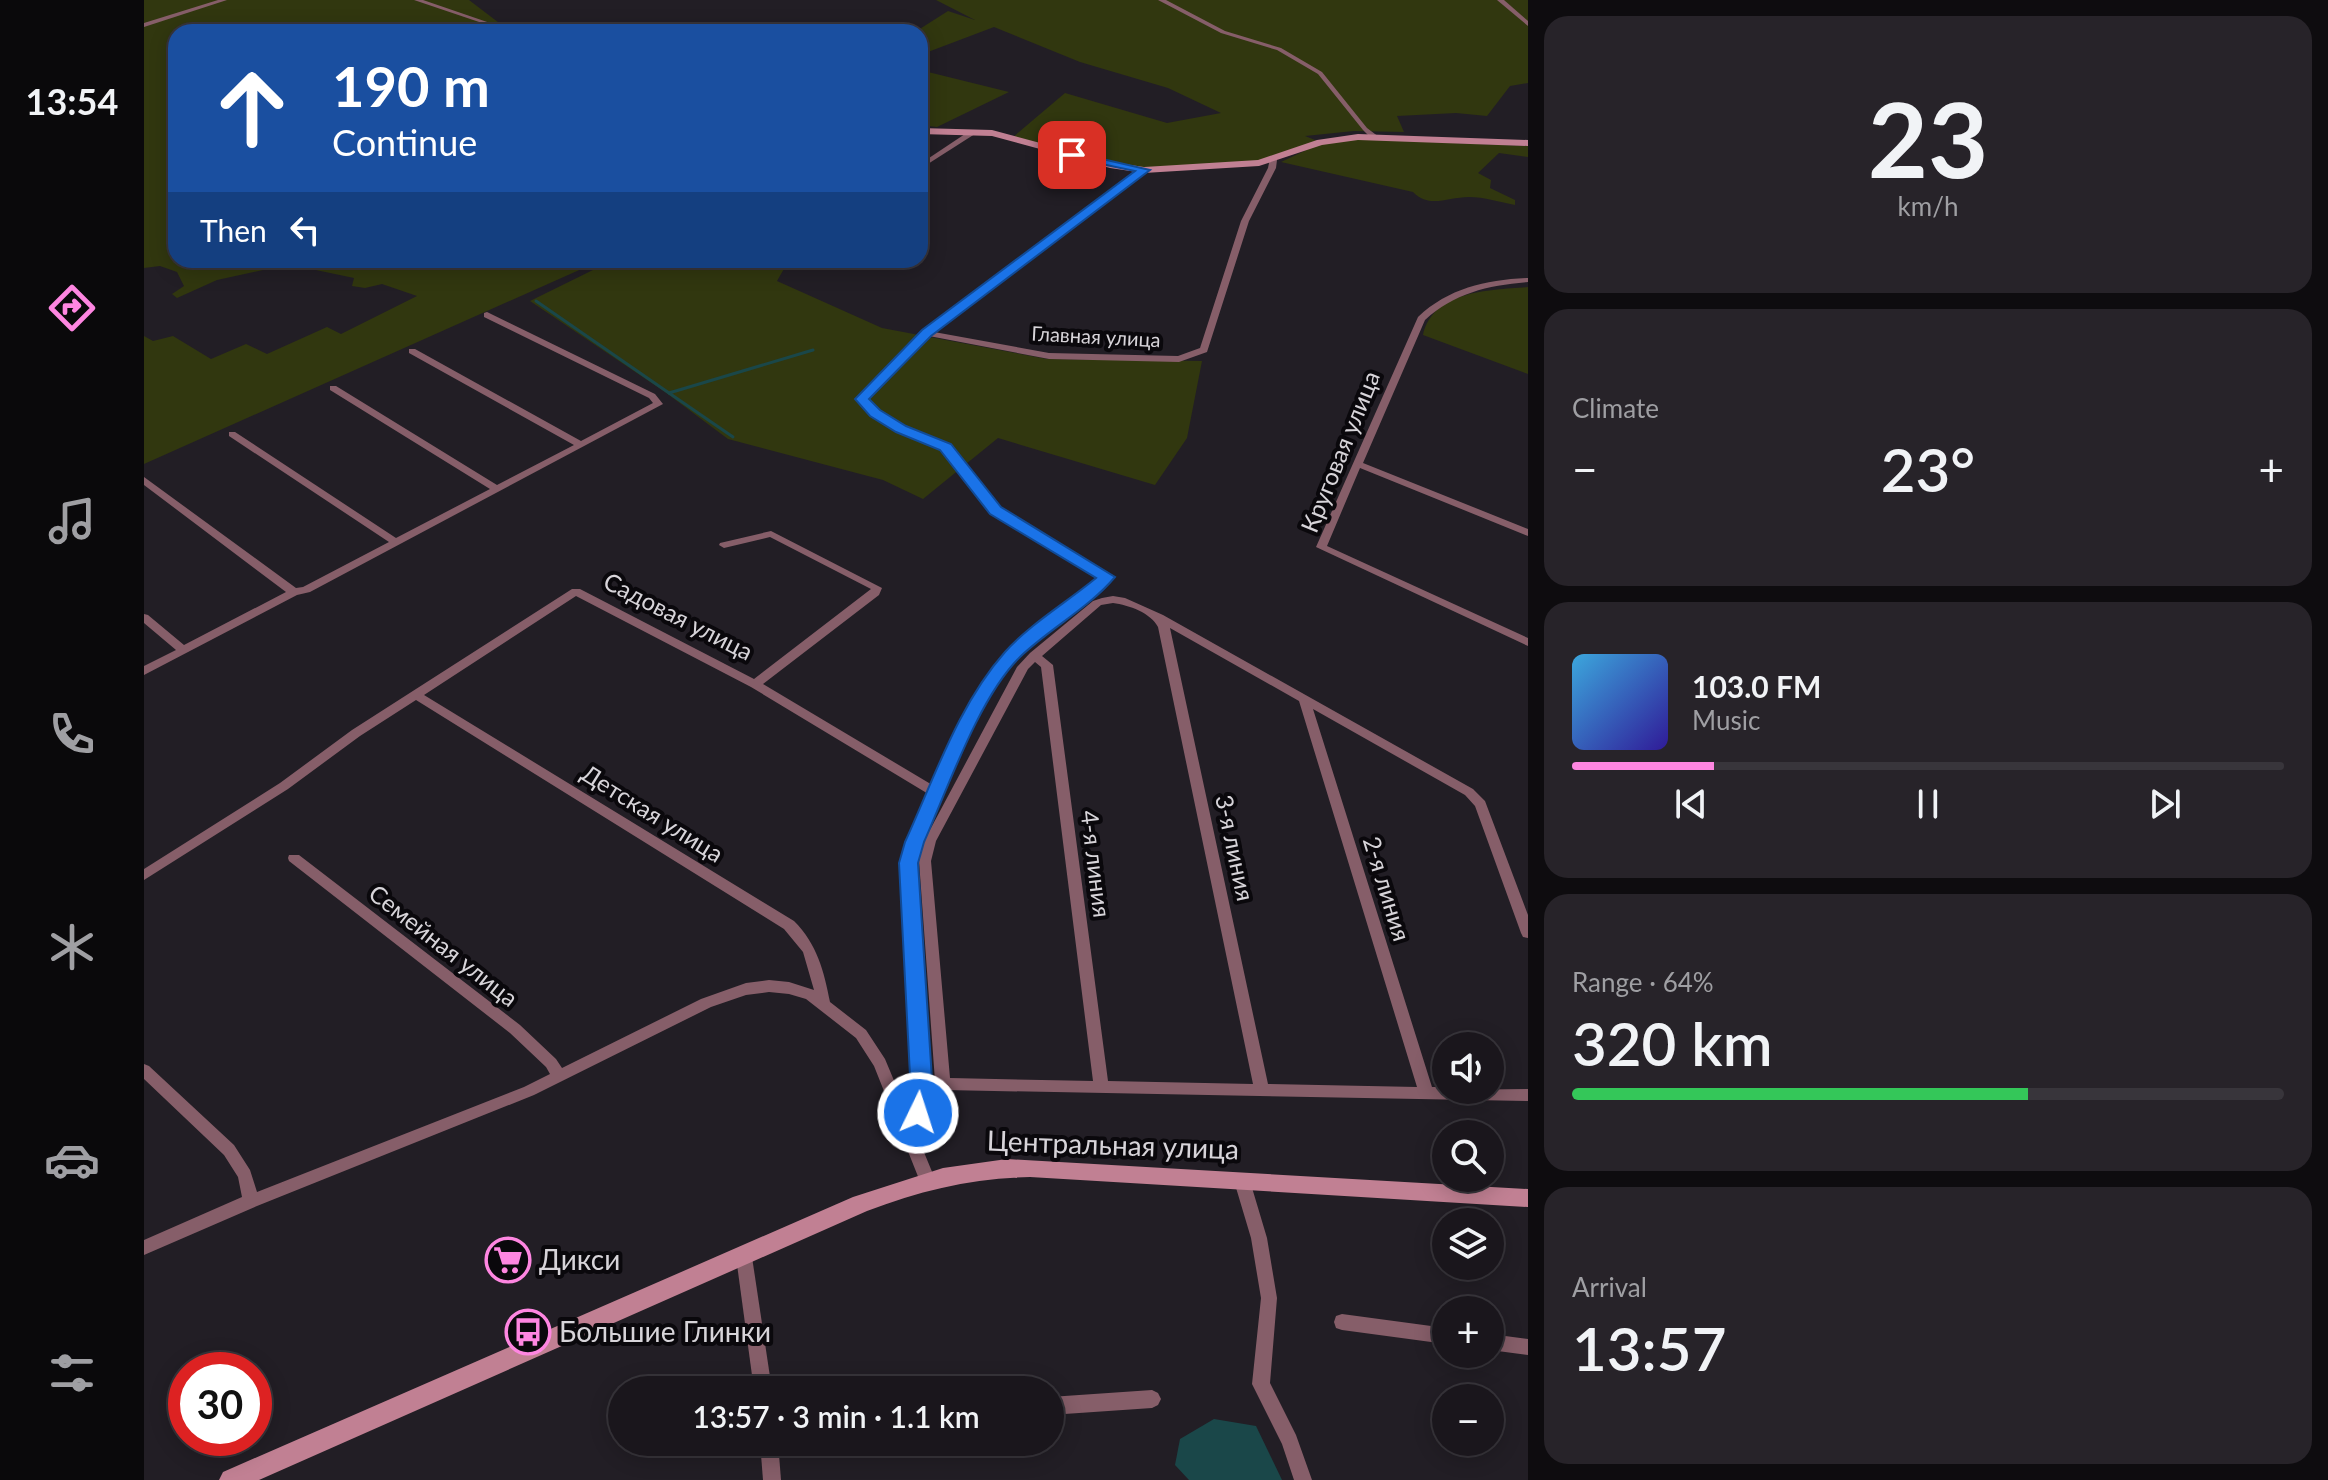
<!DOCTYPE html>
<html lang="en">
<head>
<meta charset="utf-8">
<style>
	body { margin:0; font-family:Lato,sans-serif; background:#272329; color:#f1f3f6; height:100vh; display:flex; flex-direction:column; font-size:30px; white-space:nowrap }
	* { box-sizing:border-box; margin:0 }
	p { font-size:26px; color:#9f9fa3 }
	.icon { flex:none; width:44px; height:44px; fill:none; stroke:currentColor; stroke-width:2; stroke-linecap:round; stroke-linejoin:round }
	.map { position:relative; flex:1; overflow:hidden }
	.panel { display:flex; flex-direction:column; gap:16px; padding:16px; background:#0e0c0f; width:800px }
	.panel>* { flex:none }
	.hud { position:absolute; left:24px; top:24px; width:760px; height:244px; border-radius:24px; box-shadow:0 4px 20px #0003,0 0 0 2px #38353b; background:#1a4fa0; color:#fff; overflow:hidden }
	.fabs { position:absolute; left:1288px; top:1032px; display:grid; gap:16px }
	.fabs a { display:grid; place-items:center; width:72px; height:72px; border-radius:50%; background:#1a161c; box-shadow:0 4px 20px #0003,0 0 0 2px #38353b; font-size:40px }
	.speed { position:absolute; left:24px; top:1352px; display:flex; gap:16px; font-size:40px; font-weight:700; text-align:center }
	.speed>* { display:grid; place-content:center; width:104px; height:104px; border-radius:50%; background:#1a161c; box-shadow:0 4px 20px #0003,0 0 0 2px #38353b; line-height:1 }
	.speed .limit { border:12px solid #d22; background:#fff; color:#111 }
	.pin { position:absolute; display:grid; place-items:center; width:68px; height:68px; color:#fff; margin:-34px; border-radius:16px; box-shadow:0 4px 12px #0006 }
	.me { position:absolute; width:88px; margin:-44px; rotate:4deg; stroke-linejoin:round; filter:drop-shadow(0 0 6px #0008) }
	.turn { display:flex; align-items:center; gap:28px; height:168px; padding:0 32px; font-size:36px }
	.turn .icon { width:104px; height:104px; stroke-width:2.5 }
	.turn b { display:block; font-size:56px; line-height:68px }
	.then { display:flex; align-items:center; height:76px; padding:0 32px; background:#0003; gap:16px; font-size:30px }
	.big { font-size:60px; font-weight:600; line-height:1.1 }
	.panel .card { flex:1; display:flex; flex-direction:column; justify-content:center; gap:12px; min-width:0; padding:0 28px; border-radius:24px; background:#272329 }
	.panel .dial { align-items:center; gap:0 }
	.dial b { font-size:104px; line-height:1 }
	.song { display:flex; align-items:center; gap:24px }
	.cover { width:96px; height:96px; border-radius:12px; background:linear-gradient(135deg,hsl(200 70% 55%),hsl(250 70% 35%)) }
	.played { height:8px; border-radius:4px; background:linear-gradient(90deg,#fe86e1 20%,#38353b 20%) }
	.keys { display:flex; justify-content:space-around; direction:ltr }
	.heat { display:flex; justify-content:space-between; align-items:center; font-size:44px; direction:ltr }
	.charge { height:12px; border-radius:6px; background:linear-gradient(90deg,#34c759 64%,#38353b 0) }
	.trip { position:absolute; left:464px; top:1376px; width:456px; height:80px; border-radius:40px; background:#1a161c; box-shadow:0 4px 20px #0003,0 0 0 2px #38353b; font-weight:600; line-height:80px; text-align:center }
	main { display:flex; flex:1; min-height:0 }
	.tab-bar { display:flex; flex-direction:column; width:144px; justify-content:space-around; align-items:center; background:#0a090b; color:#9f9fa3 }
	.tab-bar .icon { width:56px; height:56px }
	.tab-bar .active { color:#fe86e1 }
	.tab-bar b { font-size:36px; color:#f1f3f6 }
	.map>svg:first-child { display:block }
	.green { fill:#31370f }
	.water { fill:#1a4749 }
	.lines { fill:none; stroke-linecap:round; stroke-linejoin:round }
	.stream { stroke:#1a4749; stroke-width:3 }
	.street { fill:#865e69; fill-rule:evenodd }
	.secondary { fill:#c18093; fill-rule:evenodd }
	.route { fill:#1a73e8; stroke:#114b97; stroke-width:2 }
	.labels { text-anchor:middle; stroke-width:8; stroke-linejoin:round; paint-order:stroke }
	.far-street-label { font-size:20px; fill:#d7d4d9; stroke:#0a080c }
	.street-label { font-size:24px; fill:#d7d4d9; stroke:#0a080c }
	.near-street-label { font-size:28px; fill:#d7d4d9; stroke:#0a080c }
	.near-poi-label { font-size:28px; fill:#d7d4d9; stroke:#0a080c; text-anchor:start }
</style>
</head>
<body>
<main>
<nav class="tab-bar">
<b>13:54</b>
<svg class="icon active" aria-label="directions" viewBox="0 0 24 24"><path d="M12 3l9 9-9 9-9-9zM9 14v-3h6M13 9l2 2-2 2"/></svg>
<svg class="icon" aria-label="music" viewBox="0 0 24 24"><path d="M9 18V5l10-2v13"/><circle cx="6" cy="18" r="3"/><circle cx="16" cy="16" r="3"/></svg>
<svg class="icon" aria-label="phone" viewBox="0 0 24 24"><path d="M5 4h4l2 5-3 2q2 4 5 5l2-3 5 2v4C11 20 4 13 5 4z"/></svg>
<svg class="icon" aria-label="climate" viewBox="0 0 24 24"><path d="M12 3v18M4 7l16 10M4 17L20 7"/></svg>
<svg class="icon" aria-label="car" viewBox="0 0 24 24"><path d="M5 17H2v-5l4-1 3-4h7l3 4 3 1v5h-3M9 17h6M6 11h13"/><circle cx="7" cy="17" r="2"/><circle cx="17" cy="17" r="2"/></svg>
<svg class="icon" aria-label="filters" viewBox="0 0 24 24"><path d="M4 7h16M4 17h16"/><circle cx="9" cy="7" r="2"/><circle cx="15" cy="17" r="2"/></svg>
</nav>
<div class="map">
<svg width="1384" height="1480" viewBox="0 0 1384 1480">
	<rect width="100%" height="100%" fill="#221e25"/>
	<g class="green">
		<polygon points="0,0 325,0 367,32 32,32 32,260 123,264 119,270 73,280 33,298 28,294 40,286 33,272 16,266 0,268"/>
		<polygon points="792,0 1384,0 1384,83 1366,86 1343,116 1312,113 1253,116 1260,132 1210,131 1161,136 1176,142 1129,160 1000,170 868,138 921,93 1023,123 1077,113 1024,88 936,62 850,27 776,55 776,32 771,32 804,11 831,20"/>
		<polygon points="776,70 865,92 793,127 776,125"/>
		<path d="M1212,139L1384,146V157L1355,153L1334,173L1347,180L1346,188L1371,200V205C1356,202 1340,197 1325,197C1303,197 1286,209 1269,192L1137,162L1173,145Z"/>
		<polygon points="150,260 631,260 641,267 633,281 738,328 791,338 903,359 1058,361 1043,438 1011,485 854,438 779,499 739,480 584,439 521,392 386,301 453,268 442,267 0,464 0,336 9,341 29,336 67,359 102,344 123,354 183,327 197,334 273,296 238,284 221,288 208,286 210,278 148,265"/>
		<path d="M1384,287V374L1279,335C1289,290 1346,290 1384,287Z"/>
	</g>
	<polygon class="water" points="1070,1419 1112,1426 1138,1480 1045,1480 1031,1465 1036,1439"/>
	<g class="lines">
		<g class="stream">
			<polyline points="392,301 525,393 669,350"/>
			<polyline points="525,393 589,437"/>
		</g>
		<g class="street">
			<polygon points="74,0 83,0 0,27 0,23"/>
			<polygon points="270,0 279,0 349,24 344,25"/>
			<polygon points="1014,0 1022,0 1081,31 1137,48 1178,72 1223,128 1235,137 1228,139 1219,130 1174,74 1133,50 1077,33"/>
			<polygon points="1353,0 1360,0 1384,21 1384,26"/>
			<polygon points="827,130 834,132 776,169 776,164"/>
			<path d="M1126,158L1133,160L1132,168L1105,221L1063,352L1035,362L905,359L785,336L723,399L734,411L760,427L804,445L855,509L967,577C939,607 901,626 873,656C826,708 808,781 776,842L771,863L785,1084L791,1081L775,861L780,841L873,667L886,653L949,601L958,598L969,596L981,598L1019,615L1329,789L1341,801L1384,915V938L1379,937L1377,933L1331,806L1321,795L1169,709L1288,1087H1302V1090L1384,1089V1101L801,1090L785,1099L779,1118L770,1128L791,1179L788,1184L783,1186L778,1184L775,1179L730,1066L712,1038L662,999L645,994L625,992L602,995L567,1007L390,1095L113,1206L0,1255V1240L98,1197L94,1177L80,1155L0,1079V1064L5,1066L90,1145L106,1170L113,1192L380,1087L406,1074L402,1067L366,1033L145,861L144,858L145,855H155L376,1025L412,1059L418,1068L557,999L602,983L625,980L645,982L670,990L659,952L640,929L272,700L216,736L144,789L0,880V869L136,783L208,730L428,589H436L610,679L727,589L626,537L580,548L575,545L576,543L627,531L738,588L735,595L619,684L790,786C810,740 830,690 865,652C891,623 925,602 955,577L847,513L798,449L754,431L728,415L713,399L780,331L1000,168L1004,170L1003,172L790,332L905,353L1034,356L1056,348L1097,221L1124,168ZM432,596L607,687L786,795L764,842L759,863L771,1095L767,1110L764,1114L741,1059L722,1030L686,1002C680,971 673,944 650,921L280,695ZM969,603C985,605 1007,613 1014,627L1109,1084L964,1081L909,665L898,656L957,605ZM1026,628L1155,701L1273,1087L1124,1084ZM891,662L897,667L949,1081L806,1078L787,861L792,841L884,669Z"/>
			<path d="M1384,278V282C1345,285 1310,293 1281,320L1219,463L1384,529V536L1216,468L1183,546L1384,638V646L1172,547L1274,317C1305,288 1342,280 1384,278Z"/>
			<polygon points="343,312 511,394 519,404 166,592 153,595 0,675 0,666 32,650 0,623 0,614 4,615 40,645 142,592 0,485 0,477 152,588 159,587 245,542 85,436 85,432 91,432 252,538 346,489 186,390 186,386 192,386 353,485 430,445 265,353 265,349 271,349 437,441 509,403 505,398 340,317 340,313"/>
			<polygon points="1098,1174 1104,1176 1106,1181 1123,1238 1133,1298 1126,1383 1152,1435 1168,1480 1150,1480 1138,1444 1108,1384 1117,1298 1107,1238 1090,1181 1092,1176"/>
			<polygon points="600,1250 606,1252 608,1257 628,1390 610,1390 592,1257 594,1252"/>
			<polygon points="1198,1314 1302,1328 1302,1344 1198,1330 1192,1328 1190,1322 1192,1316"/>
			<polygon points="1346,1334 1384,1339 1384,1355 1346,1350"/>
			<polygon points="1008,1390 1014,1393 1017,1399 1014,1405 1008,1408 906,1415 906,1397"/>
			<polygon points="616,1442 634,1442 637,1480 619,1480"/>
		</g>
		<g class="secondary">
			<polygon points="343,22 349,22 362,32 352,32 343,26"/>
			<polygon points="776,128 848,130 967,162 1000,167 1114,160 1173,140 1214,134 1384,140 1384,146 1214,140 1178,145 1115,166 1000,173 966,168 848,136 776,134"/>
			<path d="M863,1159L1384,1189V1207L886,1177C829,1178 777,1190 723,1211L115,1480H75L79,1472L709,1197L799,1168Z"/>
		</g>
	</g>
	<path class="route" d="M928,152L1006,170L787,336L725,399L736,410L762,426L807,444L857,507L971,577C945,608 905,629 876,657C835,697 804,788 780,842L774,863L789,1095L782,1120L774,1123L766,1120L763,1113L767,1095L755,863L761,842C790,779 814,705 861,652C886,624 923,602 952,578L846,514L796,450L752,432L726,416L711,399L778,330L991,171L924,157L923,155Z"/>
	<defs>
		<g id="supermarket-ring" transform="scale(2.3)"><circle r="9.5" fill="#0a080c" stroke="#fe86e1" stroke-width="1.5"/><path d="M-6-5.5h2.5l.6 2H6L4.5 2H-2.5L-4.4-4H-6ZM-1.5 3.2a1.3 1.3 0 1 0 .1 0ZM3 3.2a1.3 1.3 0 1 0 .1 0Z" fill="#fe86e1"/></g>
		<g id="bus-ring" transform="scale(2.3)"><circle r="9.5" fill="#0a080c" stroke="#fe86e1" stroke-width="1.5"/><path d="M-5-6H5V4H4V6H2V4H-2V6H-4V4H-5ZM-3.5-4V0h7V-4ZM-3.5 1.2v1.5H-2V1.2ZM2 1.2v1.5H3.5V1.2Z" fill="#fe86e1"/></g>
	</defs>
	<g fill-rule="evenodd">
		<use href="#supermarket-ring" x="364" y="1260"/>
		<use href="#bus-ring" x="384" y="1332"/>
	</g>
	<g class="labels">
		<g class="far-street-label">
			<text transform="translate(952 337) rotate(3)" y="7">Главная улица</text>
		</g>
		<g class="street-label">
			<text transform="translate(1197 452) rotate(-68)" y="8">Круговая улица</text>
			<text transform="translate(534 617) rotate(27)" y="8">Садовая улица</text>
			<text transform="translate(508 814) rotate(32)" y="8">Детская улица</text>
			<text transform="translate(1090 848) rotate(78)" y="8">3-я линия</text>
			<text transform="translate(951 864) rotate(83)" y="8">4-я линия</text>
			<text transform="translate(1242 889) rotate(73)" y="8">2-я линия</text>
			<text transform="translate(299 946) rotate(38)" y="8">Семейная улица</text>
		</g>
		<g class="near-street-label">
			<text transform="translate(969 1145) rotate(2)" y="10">Центральная улица</text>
		</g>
		<g class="near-poi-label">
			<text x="395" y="1270">Дикси</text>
			<text x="415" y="1342">Большие Глинки</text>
		</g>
	</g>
</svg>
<div class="fabs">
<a><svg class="icon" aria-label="sound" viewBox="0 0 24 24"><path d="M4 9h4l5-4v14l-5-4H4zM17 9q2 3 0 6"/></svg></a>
<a><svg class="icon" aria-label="search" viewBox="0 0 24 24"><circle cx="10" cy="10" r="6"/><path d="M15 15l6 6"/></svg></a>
<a><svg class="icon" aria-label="layers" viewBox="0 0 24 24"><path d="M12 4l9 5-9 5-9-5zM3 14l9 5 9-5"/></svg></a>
<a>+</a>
<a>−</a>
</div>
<div class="speed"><div class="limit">30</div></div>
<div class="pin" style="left:928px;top:155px;background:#d93025"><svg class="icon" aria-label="arrive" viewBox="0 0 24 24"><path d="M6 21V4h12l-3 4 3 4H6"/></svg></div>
<svg class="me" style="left:774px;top:1113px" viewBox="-20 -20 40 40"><circle r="17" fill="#1a73e8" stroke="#fff" stroke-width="3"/><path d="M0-11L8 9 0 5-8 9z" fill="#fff"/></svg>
<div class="trip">13:57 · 3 min · 1.1 km</div>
<div class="hud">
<div class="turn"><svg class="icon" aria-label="ahead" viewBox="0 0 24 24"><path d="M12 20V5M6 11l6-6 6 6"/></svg><div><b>190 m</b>Continue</div></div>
<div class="then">Then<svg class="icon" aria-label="left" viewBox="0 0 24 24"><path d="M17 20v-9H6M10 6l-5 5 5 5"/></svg></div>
</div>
</div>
<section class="panel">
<div class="card dial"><b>23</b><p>km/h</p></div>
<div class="card"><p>Climate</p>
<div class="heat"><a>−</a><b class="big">23°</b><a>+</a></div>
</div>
<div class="card">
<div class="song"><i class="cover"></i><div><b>103.0 FM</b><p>Music</p></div></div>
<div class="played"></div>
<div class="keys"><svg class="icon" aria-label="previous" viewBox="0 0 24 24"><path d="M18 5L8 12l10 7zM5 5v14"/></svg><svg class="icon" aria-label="pause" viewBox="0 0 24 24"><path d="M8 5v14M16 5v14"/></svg><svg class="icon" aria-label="next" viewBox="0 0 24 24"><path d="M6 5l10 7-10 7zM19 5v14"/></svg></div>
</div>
<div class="card"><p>Range · 64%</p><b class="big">320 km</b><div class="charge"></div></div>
<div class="card"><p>Arrival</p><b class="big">13:57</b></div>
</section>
</main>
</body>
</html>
